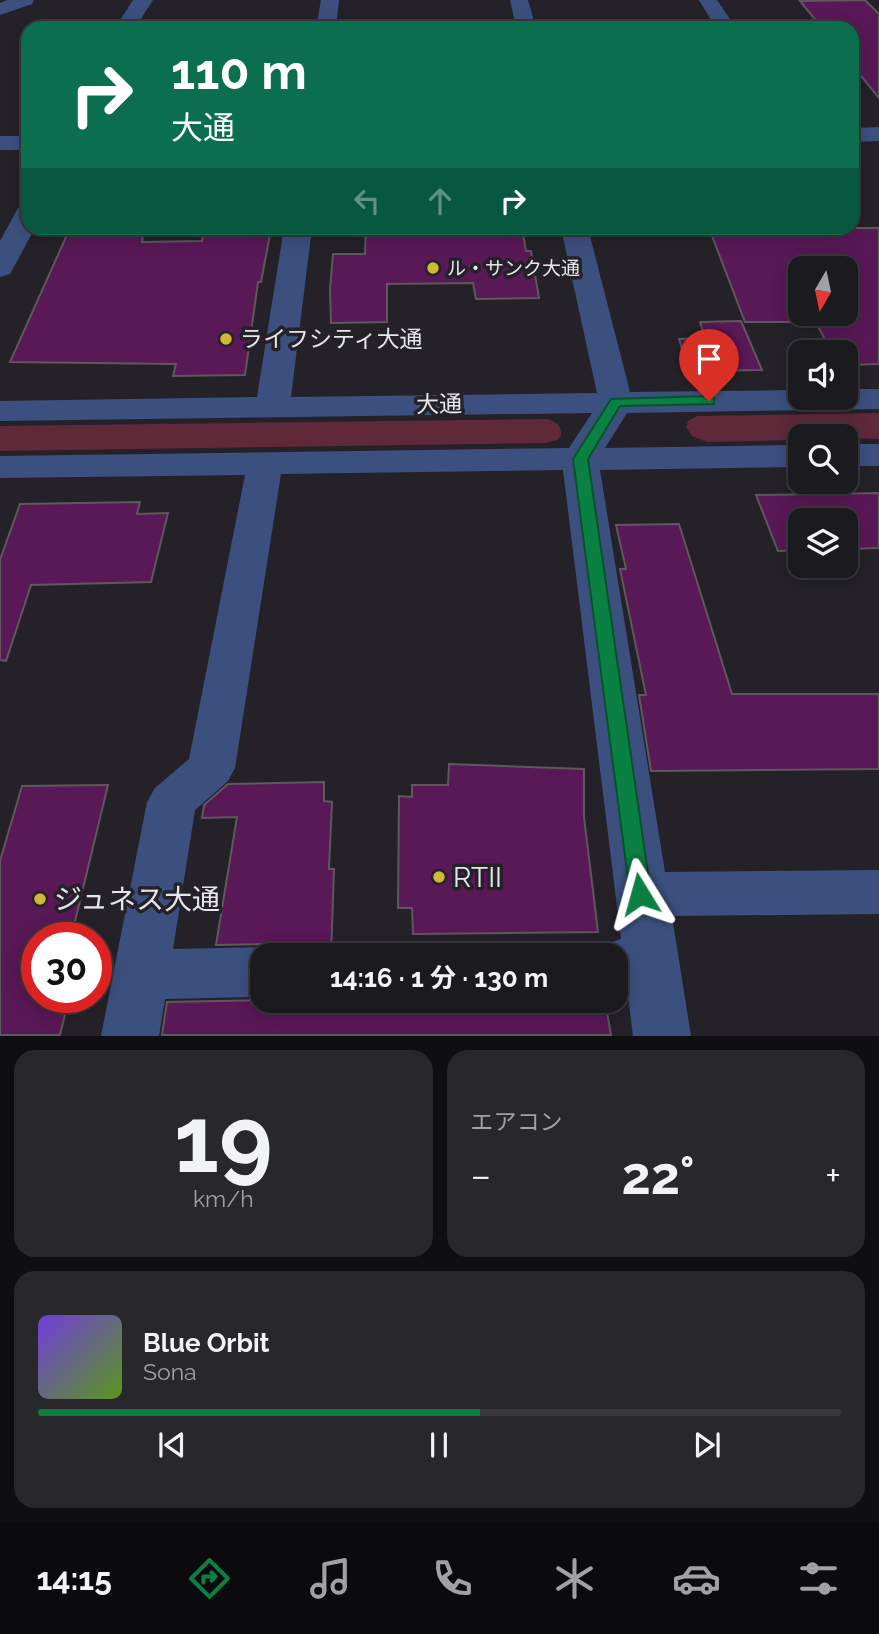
<!DOCTYPE html>
<html lang="ja">
<head>
<meta charset="utf-8">
<style>
	body { margin:0; font-family:Raleway,"Noto Sans JP",sans-serif; background:#28272b; color:#f1f3f6; height:100vh; display:flex; flex-direction:column; font-size:26px; white-space:nowrap }
	* { box-sizing:border-box; margin:0 }
	p { font-size:23px; color:#a0a1a4 }
	.icon { flex:none; width:38px; height:38px; fill:none; stroke:currentColor; stroke-width:2; stroke-linecap:round; stroke-linejoin:round }
	.map { position:relative; height:1036px; overflow:hidden }
	.panel { display:flex; flex-direction:column; gap:14px; padding:14px; background:#0f0e10; flex:1 }
	.panel>* { flex:none }
	.hud { position:absolute; left:21px; top:21px; width:838px; height:214px; border-radius:21px; box-shadow:0 4px 18px #0003,0 0 0 2px #39383c; background:#0b6e4f; color:#fff; overflow:hidden }
	.needle { width:46px; rotate:189deg }
	.controls { position:absolute; left:788px; top:256px; display:grid; gap:14px }
	.controls a { display:grid; place-items:center; width:70px; height:70px; border-radius:14px; background:#1b1a1e; box-shadow:0 4px 18px #0003,0 0 0 2px #39383c; font-size:35px }
	.speed { position:absolute; left:21px; top:922px; display:flex; gap:14px; font-size:35px; font-weight:700; text-align:center }
	.speed>* { display:grid; place-content:center; width:91px; height:91px; border-radius:50%; background:#1b1a1e; box-shadow:0 4px 18px #0003,0 0 0 2px #39383c; line-height:1 }
	.speed .limit { border:10px solid #d22; background:#fff; color:#111 }
	.pin { position:absolute; display:grid; place-items:center; width:60px; height:60px; color:#fff; margin:-72px -30px; border-radius:50% 50% 50% 0; rotate:-45deg; box-shadow:0 0 7px #0007 }
	.pin .icon { rotate:45deg }
	.me { position:absolute; width:77px; margin:-38px; rotate:352deg; stroke-linejoin:round; filter:drop-shadow(0 0 5px #0008) }
	.turn { display:flex; align-items:center; gap:24px; height:147px; padding:0 35px; font-size:32px }
	.turn .icon { width:91px; height:91px; stroke-width:2.5 }
	.turn b { display:block; font-size:49px; line-height:60px }
	.lanes { display:flex; align-items:center; height:66px; padding:0 35px; background:#0003; justify-content:center; gap:35px; direction:ltr }
	.lanes .off { opacity:.35 }
	.big { font-size:52px; font-weight:700; line-height:1.1 }
	.panel .tile { flex:1; display:flex; flex-direction:column; justify-content:center; gap:10px; min-width:0; padding:0 24px; border-radius:21px; background:#28272b }
	.panel .dial { align-items:center; gap:0 }
	.dial b { font-size:91px; line-height:1 }
	.song { display:flex; align-items:center; gap:21px }
	.cover { width:84px; height:84px; border-radius:10px; background:linear-gradient(135deg,hsl(260 70% 55%),hsl(90 70% 35%)) }
	.played { height:7px; border-radius:4px; background:linear-gradient(90deg,#0b8043 55%,#39383c 55%) }
	.keys { display:flex; justify-content:space-around; direction:ltr }
	.heat { display:flex; justify-content:space-between; align-items:center; font-size:38px; direction:ltr }
	.panel .tiles { flex:1; display:grid; gap:14px; grid-template-columns:1fr 1fr }
	.tile:last-child { grid-column:span 2 }
	.trip { position:absolute; left:250px; top:943px; width:378px; height:70px; border-radius:21px; background:#1b1a1e; box-shadow:0 4px 18px #0003,0 0 0 2px #39383c; font-weight:700; line-height:70px; text-align:center }
	.tabs { display:flex; height:112px; justify-content:space-around; align-items:center; background:#0b0a0c; color:#a0a1a4 }
	.tabs .icon { width:49px; height:49px }
	.tabs .active { color:#0b8043 }
	.tabs b { font-size:32px; color:#f1f3f6 }
	.map>svg:first-child { display:block }
	.green { fill:#5f293a }
	.building { fill:#591856; stroke:#5e585d; stroke-width:2; fill-rule:evenodd }
	.lines { fill:none; stroke-linecap:round; stroke-linejoin:round }
	.minor { fill:#3c507f; fill-rule:evenodd }
	.route { fill:#0b8043; stroke:#07532c; stroke-width:2 }
	.poi-dot { fill:#d2b736; stroke:#242228; stroke-width:2.5 }
	.labels { text-anchor:middle; stroke-width:7; stroke-linejoin:round; paint-order:stroke }
	.far-poi-label { font-size:19px; fill:#e6e5e9; stroke:#242228; text-anchor:start }
	.poi-label { font-size:23px; fill:#e6e5e9; stroke:#242228; text-anchor:start }
	.street-label { font-size:23px; fill:#e6e5e9; stroke:#242228 }
	.near-poi-label { font-size:28px; fill:#e6e5e9; stroke:#242228; text-anchor:start }
</style>
</head>
<body>
<div class="map">
<svg width="879" height="1036" viewBox="0 0 879 1036">
	<rect width="100%" height="100%" fill="#242228"/>
	<g class="green">
		<polygon points="879,413 879,439 800,436 800,440 707,442 692,436 686,427 688,421 697,416"/>
		<path d="M547,419C557,422 562,426 561,436L557,440L546,443L0,451V426Z"/>
	</g>
	<g class="building">
		<polygon points="865,0 879,14 879,98 852,65 852,28 822,28 800,1"/>
		<polygon points="70,228 144,229 142,242 202,241 204,230 271,229 261,282 258,282 245,375 173,376 176,364 10,362"/>
		<polygon points="366,228 522,228 526,251 531,251 539,298 476,299 473,283 387,284 387,322 331,323 330,289 333,254 365,254"/>
		<path d="M709,228H879V364L845,365V352H831L816,322H745ZM800,268H845V313H800Z"/>
		<polygon points="741,321 762,370 689,371 679,339 705,338 700,322"/>
		<polygon points="879,493 879,548 845,549 845,520 800,520 800,550 778,551 756,495"/>
		<polygon points="140,502 137,514 168,513 151,582 31,585 6,661 0,660 0,560 20,504"/>
		<polygon points="679,524 732,694 879,694 879,769 651,771 639,695 646,695 620,569 626,569 616,525"/>
		<polygon points="449,764 584,769 584,817 598,932 413,934 412,908 398,908 399,796 412,797 412,785 448,785"/>
		<polygon points="324,782 324,801 332,802 329,869 334,869 331,956 285,956 262,944 216,945 237,817 202,818 204,805 228,784"/>
		<polygon points="108,785 71,938 37,938 37,998 69,998 60,1035 0,1035 0,861 22,786"/>
		<polygon points="262,1000 605,1001 611,1035 162,1035 167,1002"/>
	</g>
	<g class="lines">
		<g class="minor">
			<polygon points="7,0 34,0 32,4 0,15 0,3"/>
			<polygon points="133,0 153,0 135,28 115,28"/>
			<polygon points="321,0 339,0 336,28 316,28"/>
			<polygon points="510,0 528,0 536,28 516,28"/>
			<polygon points="699,0 717,0 736,28 716,28"/>
			<polygon points="879,127 879,141 852,142 852,128"/>
			<rect x="0" y="136" width="28" height="14"/>
			<polygon points="28,206 28,228 35,228 10,274 0,277 0,241 18,208"/>
			<polygon points="284,228 312,228 291,397 597,393 561,228 588,228 630,392 800,390 800,397 845,397 845,389 879,389 879,409 627,413 605,448 800,445 800,467 600,470 665,872 879,870 879,914 672,916 691,1036 633,1036 627,988 616,989 616,956 592,956 596,947 621,939 563,470 281,474 235,768 228,781 195,810 173,949 262,947 282,956 262,956 262,997 165,999 159,1036 101,1036 147,802 155,788 189,759 245,475 0,478 0,456 569,448 592,413 0,421 0,401 257,397"/>
			<rect x="845" y="444" width="34" height="22"/>
		</g>
	</g>
	<polygon class="route" points="709,396 714,398 714,404 620,406 588,459 651,894 648,900 640,903 633,900 630,894 573,459 611,399"/>
	<g class="poi-dot">
		<circle cx="433" cy="268" r="7"/>
		<circle cx="226" cy="339" r="7"/>
		<circle cx="439" cy="877" r="7"/>
		<circle cx="40" cy="899" r="7"/>
	</g>
	<g class="labels">
		<g class="far-poi-label">
			<text x="447" y="275">ル・サンク大通</text>
		</g>
		<g class="poi-label">
			<text x="240" y="347">ライフシティ大通</text>
		</g>
		<g class="street-label">
			<text transform="translate(439 404) rotate(-1)" y="8">大通</text>
		</g>
		<g class="near-poi-label">
			<text x="453" y="887">RTII</text>
			<text x="54" y="909">ジュネス大通</text>
		</g>
	</g>
</svg>
<div class="controls">
<a><svg class="needle" viewBox="-14 -14 28 28"><path d="M0-13l5 13h-10z" fill="#e53935"/><path d="M0 13l5-13h-10z" fill="#a0a1a4"/></svg></a>
<a><svg class="icon" aria-label="sound" viewBox="0 0 24 24"><path d="M4 9h4l5-4v14l-5-4H4zM17 9q2 3 0 6"/></svg></a>
<a><svg class="icon" aria-label="search" viewBox="0 0 24 24"><circle cx="10" cy="10" r="6"/><path d="M15 15l6 6"/></svg></a>
<a><svg class="icon" aria-label="layers" viewBox="0 0 24 24"><path d="M12 4l9 5-9 5-9-5zM3 14l9 5 9-5"/></svg></a>
</div>
<div class="speed"><div class="limit">30</div></div>
<div class="pin" style="left:709px;top:401px;background:#d93025"><svg class="icon" aria-label="arrive" viewBox="0 0 24 24"><path d="M6 21V4h12l-3 4 3 4H6"/></svg></div>
<svg class="me" style="left:640px;top:894px" viewBox="-20 -20 40 40"><path d="M0-17L14 15 0 8-14 15z" fill="#0b8043" stroke="#fff" stroke-width="4"/></svg>
<div class="trip">14:16 · 1 分 · 130 m</div>
<div class="hud">
<div class="turn"><svg class="icon" aria-label="right" viewBox="0 0 24 24"><path d="M7 20v-9h11M14 6l5 5-5 5"/></svg><div><b>110 m</b>大通</div></div>
<div class="lanes"><svg class="icon off" aria-label="left" viewBox="0 0 24 24"><path d="M17 20v-9H6M10 6l-5 5 5 5"/></svg><svg class="icon off" aria-label="ahead" viewBox="0 0 24 24"><path d="M12 20V5M6 11l6-6 6 6"/></svg><svg class="icon" aria-label="right" viewBox="0 0 24 24"><path d="M7 20v-9h11M14 6l5 5-5 5"/></svg></div>
</div>
</div>
<section class="panel">
<div class="tiles">
<div class="tile dial"><b>19</b><p>km/h</p></div>
<div class="tile"><p>エアコン</p>
<div class="heat"><a>−</a><b class="big">22°</b><a>+</a></div>
</div>
<div class="tile">
<div class="song"><i class="cover"></i><div><b>Blue Orbit</b><p>Sona</p></div></div>
<div class="played"></div>
<div class="keys"><svg class="icon" aria-label="previous" viewBox="0 0 24 24"><path d="M18 5L8 12l10 7zM5 5v14"/></svg><svg class="icon" aria-label="pause" viewBox="0 0 24 24"><path d="M8 5v14M16 5v14"/></svg><svg class="icon" aria-label="next" viewBox="0 0 24 24"><path d="M6 5l10 7-10 7zM19 5v14"/></svg></div>
</div>
</div>
</section>
<nav class="tabs">
<b>14:15</b>
<svg class="icon active" aria-label="directions" viewBox="0 0 24 24"><path d="M12 3l9 9-9 9-9-9zM9 14v-3h6M13 9l2 2-2 2"/></svg>
<svg class="icon" aria-label="music" viewBox="0 0 24 24"><path d="M9 18V5l10-2v13"/><circle cx="6" cy="18" r="3"/><circle cx="16" cy="16" r="3"/></svg>
<svg class="icon" aria-label="phone" viewBox="0 0 24 24"><path d="M5 4h4l2 5-3 2q2 4 5 5l2-3 5 2v4C11 20 4 13 5 4z"/></svg>
<svg class="icon" aria-label="climate" viewBox="0 0 24 24"><path d="M12 3v18M4 7l16 10M4 17L20 7"/></svg>
<svg class="icon" aria-label="car" viewBox="0 0 24 24"><path d="M5 17H2v-5l4-1 3-4h7l3 4 3 1v5h-3M9 17h6M6 11h13"/><circle cx="7" cy="17" r="2"/><circle cx="17" cy="17" r="2"/></svg>
<svg class="icon" aria-label="filters" viewBox="0 0 24 24"><path d="M4 7h16M4 17h16"/><circle cx="9" cy="7" r="2"/><circle cx="15" cy="17" r="2"/></svg>
</nav>
</body>
</html>
